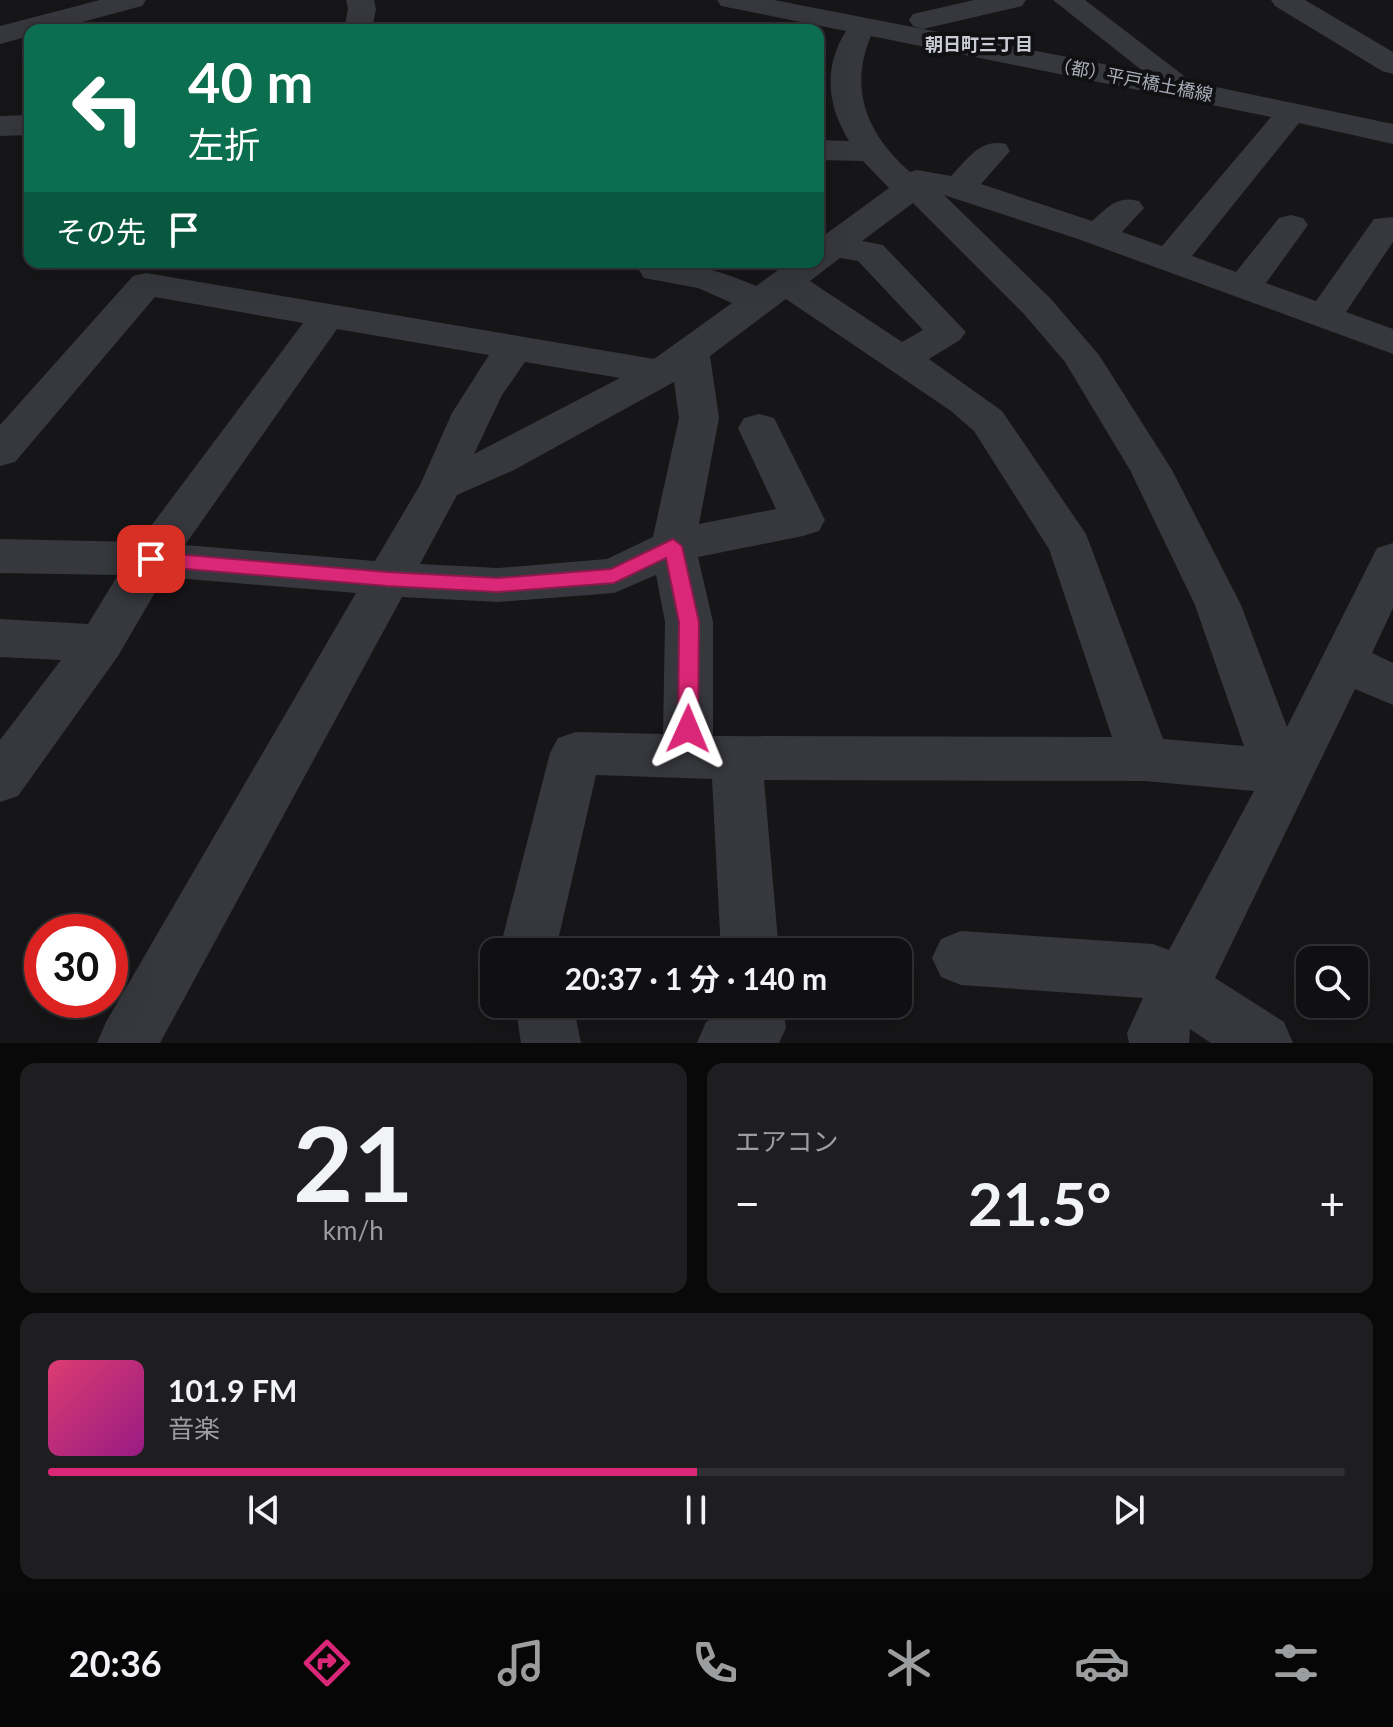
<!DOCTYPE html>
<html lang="ja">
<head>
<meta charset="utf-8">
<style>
	body { margin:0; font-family:Lato,"Noto Sans JP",sans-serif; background:#1e1e20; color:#f1f3f6; height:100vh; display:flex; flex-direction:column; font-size:30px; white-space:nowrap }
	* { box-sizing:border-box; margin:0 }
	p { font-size:26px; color:#9c9d9f }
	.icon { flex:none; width:44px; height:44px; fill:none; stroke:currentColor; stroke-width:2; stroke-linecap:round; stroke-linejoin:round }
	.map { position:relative; height:1043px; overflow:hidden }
	.details { display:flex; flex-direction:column; gap:20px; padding:20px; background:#09090a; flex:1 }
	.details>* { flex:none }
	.top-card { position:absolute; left:24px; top:24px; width:800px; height:244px; border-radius:16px; box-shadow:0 8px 32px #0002,0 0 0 2px #303032; background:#0b6e4f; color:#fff; overflow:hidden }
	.tools { position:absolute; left:1296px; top:946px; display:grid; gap:16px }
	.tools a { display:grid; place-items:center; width:72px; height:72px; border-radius:16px; background:#101012; box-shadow:0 8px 32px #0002,0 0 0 2px #303032; font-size:40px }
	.speed { position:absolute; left:24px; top:914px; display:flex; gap:16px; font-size:40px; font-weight:700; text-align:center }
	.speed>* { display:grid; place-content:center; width:104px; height:104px; border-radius:50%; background:#101012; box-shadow:0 8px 32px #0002,0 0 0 2px #303032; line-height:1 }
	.speed .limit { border:12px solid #d22; background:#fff; color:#111 }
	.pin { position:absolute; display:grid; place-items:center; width:68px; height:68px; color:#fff; margin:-34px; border-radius:16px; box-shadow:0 4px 12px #0006 }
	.me { position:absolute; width:88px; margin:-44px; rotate:1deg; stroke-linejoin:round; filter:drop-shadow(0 0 6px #0008) }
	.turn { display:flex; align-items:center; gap:28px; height:168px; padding:0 32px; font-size:36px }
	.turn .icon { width:104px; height:104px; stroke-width:2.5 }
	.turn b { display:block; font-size:56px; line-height:68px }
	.then { display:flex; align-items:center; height:76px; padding:0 32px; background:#0003; gap:16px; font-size:30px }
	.big { font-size:60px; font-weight:700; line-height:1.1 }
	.details .tile { flex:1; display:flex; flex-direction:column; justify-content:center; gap:12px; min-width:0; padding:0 28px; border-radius:16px; background:#1e1e20 }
	.details .dial { align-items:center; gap:0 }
	.dial b { font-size:104px; line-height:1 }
	.song { display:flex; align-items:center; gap:24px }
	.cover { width:96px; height:96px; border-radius:12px; background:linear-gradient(135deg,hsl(340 70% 55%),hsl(310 70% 35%)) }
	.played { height:8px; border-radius:4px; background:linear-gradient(90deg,#db2777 50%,#303032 50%) }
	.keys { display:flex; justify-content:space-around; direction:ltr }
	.heat { display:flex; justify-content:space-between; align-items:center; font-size:44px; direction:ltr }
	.details .tiles { flex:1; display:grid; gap:20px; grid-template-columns:1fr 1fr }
	.tile:last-child { grid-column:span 2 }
	.trip { position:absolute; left:480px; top:938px; width:432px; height:80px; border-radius:16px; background:#101012; box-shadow:0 8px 32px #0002,0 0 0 2px #303032; font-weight:700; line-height:80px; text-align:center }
	.dock { display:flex; height:128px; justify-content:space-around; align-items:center; background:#060607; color:#9c9d9f }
	.dock .icon { width:56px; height:56px }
	.dock .current { color:#db2777 }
	.dock b { font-size:36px; color:#f1f3f6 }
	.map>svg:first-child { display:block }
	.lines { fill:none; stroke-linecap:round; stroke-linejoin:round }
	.minor { fill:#37383d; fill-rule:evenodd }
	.route { fill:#db2777; stroke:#8e194d; stroke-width:2 }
	.labels { text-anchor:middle; stroke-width:8; stroke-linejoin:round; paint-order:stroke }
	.far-neighbourhood-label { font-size:18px; font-weight:bold; fill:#c9ccd4; stroke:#111113 }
	.far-street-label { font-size:18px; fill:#a8adb8; stroke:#111113 }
</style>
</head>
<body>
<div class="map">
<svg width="1393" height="1043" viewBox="0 0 1393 1043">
	<rect width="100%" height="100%" fill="#161618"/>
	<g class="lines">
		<g class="minor">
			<polygon points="100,0 146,0 142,6 52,30 30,30 30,36 0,44 0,26"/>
			<polygon points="346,0 374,0 376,9 372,30 344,30 348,9"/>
			<path d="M717,0H774L1144,72L1053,0H1085L1192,82L1393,124V144L1299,123L1192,256L1236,272L1279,218L1291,215L1303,218L1308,225L1266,283L1316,301L1374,219L1393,217V242L1346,312L1393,329V354L1078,239L944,195L1050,298L1099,355L1172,470L1241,605L1287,727L1377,548L1393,543V608L1372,653L1393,663V705L1355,689L1215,978L1284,1022L1293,1043H1211L1190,1029L1189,1043H1129L1127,1033L1143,998L961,985L941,977L932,958L941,939L961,931L1153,944L1169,950L1254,791L1145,781L764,780L779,952H721L712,779L596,775L559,936L563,952H505L503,936L550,753L558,738L576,732L663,734L665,622L656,575L614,593L498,602L402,597L160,1043H97L106,1022L356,593L164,577L118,656L18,796L0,802V740L61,660L0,657V619L88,624L118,575L0,573V539L139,542L303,323L155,297L15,462L0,466V425L133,276L146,273L654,359L732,303L698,288L644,278L639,270L644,262C685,260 719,270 756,286L789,262H818V232L826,234L889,188L863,161L818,160V140L849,141C827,106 823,67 846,31L721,6ZM871,36L1271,117L1162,246L1122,232L1144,208L1139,201C1117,195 1108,207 1092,221L981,184L1010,151L1006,144C980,138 968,159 951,176L917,170L910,172C868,135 848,90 871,36ZM913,203L1024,314L1065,362L1130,470L1195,605L1244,746L1163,739L1086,534L1002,411L929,359L960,340L966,332L883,245L862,241ZM840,258L858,261L923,330L902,342L810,281ZM786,299L951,411L974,431L1049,549L1112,737L713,736V622L698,557L803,536L819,531L825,520L774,418L759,414L744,418L738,428L776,509L699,524L719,418L710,356ZM337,329L489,355L452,413L420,485L375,561L185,545ZM525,362L620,378L474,454L502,395ZM674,382L679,418L653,537L607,559L498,568L420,564L457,495L514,470Z"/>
			<polygon points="974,0 1026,0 1022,6 923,29 913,26 909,20 913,14"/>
			<polygon points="1271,0 1305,0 1393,52 1393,74 1382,71 1275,6"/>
			<polygon points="30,115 30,135 0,136 0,116"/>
			<polygon points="515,1004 573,1004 581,1043 521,1043"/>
			<polygon points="725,1004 783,1004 786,1028 779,1043 697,1043 706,1022 725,1012"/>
		</g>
	</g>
	<polygon class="route" points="673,539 682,546 699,622 698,729 695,735 688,738 681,735 678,729 679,622 666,558 614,583 498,592 387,586 151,566 142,559 151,552 387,572 498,578 611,569"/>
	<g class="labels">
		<g class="far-neighbourhood-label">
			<text x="979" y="51">朝日町三丁目</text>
		</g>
		<g class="far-street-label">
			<text transform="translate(1133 80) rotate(11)" y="6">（都）平戸橋土橋線</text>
		</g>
	</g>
</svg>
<div class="tools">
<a><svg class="icon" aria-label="search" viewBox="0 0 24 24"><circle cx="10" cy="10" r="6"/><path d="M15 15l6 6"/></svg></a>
</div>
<div class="speed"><div class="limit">30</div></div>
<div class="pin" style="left:151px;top:559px;background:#d93025"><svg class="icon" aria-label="arrive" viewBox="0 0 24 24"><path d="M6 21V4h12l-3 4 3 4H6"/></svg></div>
<svg class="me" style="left:688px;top:729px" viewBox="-20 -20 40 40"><path d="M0-17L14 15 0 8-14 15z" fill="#db2777" stroke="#fff" stroke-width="4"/></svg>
<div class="trip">20:37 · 1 分 · 140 m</div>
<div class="top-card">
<div class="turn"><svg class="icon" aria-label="left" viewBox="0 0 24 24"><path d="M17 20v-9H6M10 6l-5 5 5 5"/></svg><div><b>40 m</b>左折</div></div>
<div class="then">その先<svg class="icon" aria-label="arrive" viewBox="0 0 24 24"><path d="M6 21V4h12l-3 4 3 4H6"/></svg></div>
</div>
</div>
<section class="details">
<div class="tiles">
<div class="tile dial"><b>21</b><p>km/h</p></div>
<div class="tile"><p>エアコン</p>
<div class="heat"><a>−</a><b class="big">21.5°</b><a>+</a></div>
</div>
<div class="tile">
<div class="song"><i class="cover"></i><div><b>101.9 FM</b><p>音楽</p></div></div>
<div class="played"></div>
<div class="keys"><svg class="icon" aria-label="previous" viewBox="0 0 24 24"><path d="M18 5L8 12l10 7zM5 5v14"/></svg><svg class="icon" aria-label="pause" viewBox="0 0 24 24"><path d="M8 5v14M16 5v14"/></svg><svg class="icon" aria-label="next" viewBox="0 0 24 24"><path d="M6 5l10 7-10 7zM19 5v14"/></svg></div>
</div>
</div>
</section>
<nav class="dock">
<b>20:36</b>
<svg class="icon current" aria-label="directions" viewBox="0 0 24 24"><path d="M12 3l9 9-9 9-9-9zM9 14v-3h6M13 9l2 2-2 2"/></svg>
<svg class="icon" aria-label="music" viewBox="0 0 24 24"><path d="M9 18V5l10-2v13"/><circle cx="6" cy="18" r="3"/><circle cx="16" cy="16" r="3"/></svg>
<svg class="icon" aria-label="phone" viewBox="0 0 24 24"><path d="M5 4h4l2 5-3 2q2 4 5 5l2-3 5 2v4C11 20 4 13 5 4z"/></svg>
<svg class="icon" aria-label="climate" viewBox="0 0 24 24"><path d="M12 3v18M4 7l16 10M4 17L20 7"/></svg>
<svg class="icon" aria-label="car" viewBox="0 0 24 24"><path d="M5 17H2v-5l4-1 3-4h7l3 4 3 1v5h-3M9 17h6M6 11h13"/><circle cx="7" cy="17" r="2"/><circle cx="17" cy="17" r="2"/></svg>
<svg class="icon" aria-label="filters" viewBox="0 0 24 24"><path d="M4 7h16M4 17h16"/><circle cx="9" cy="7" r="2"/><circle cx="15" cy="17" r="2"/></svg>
</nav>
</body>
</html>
